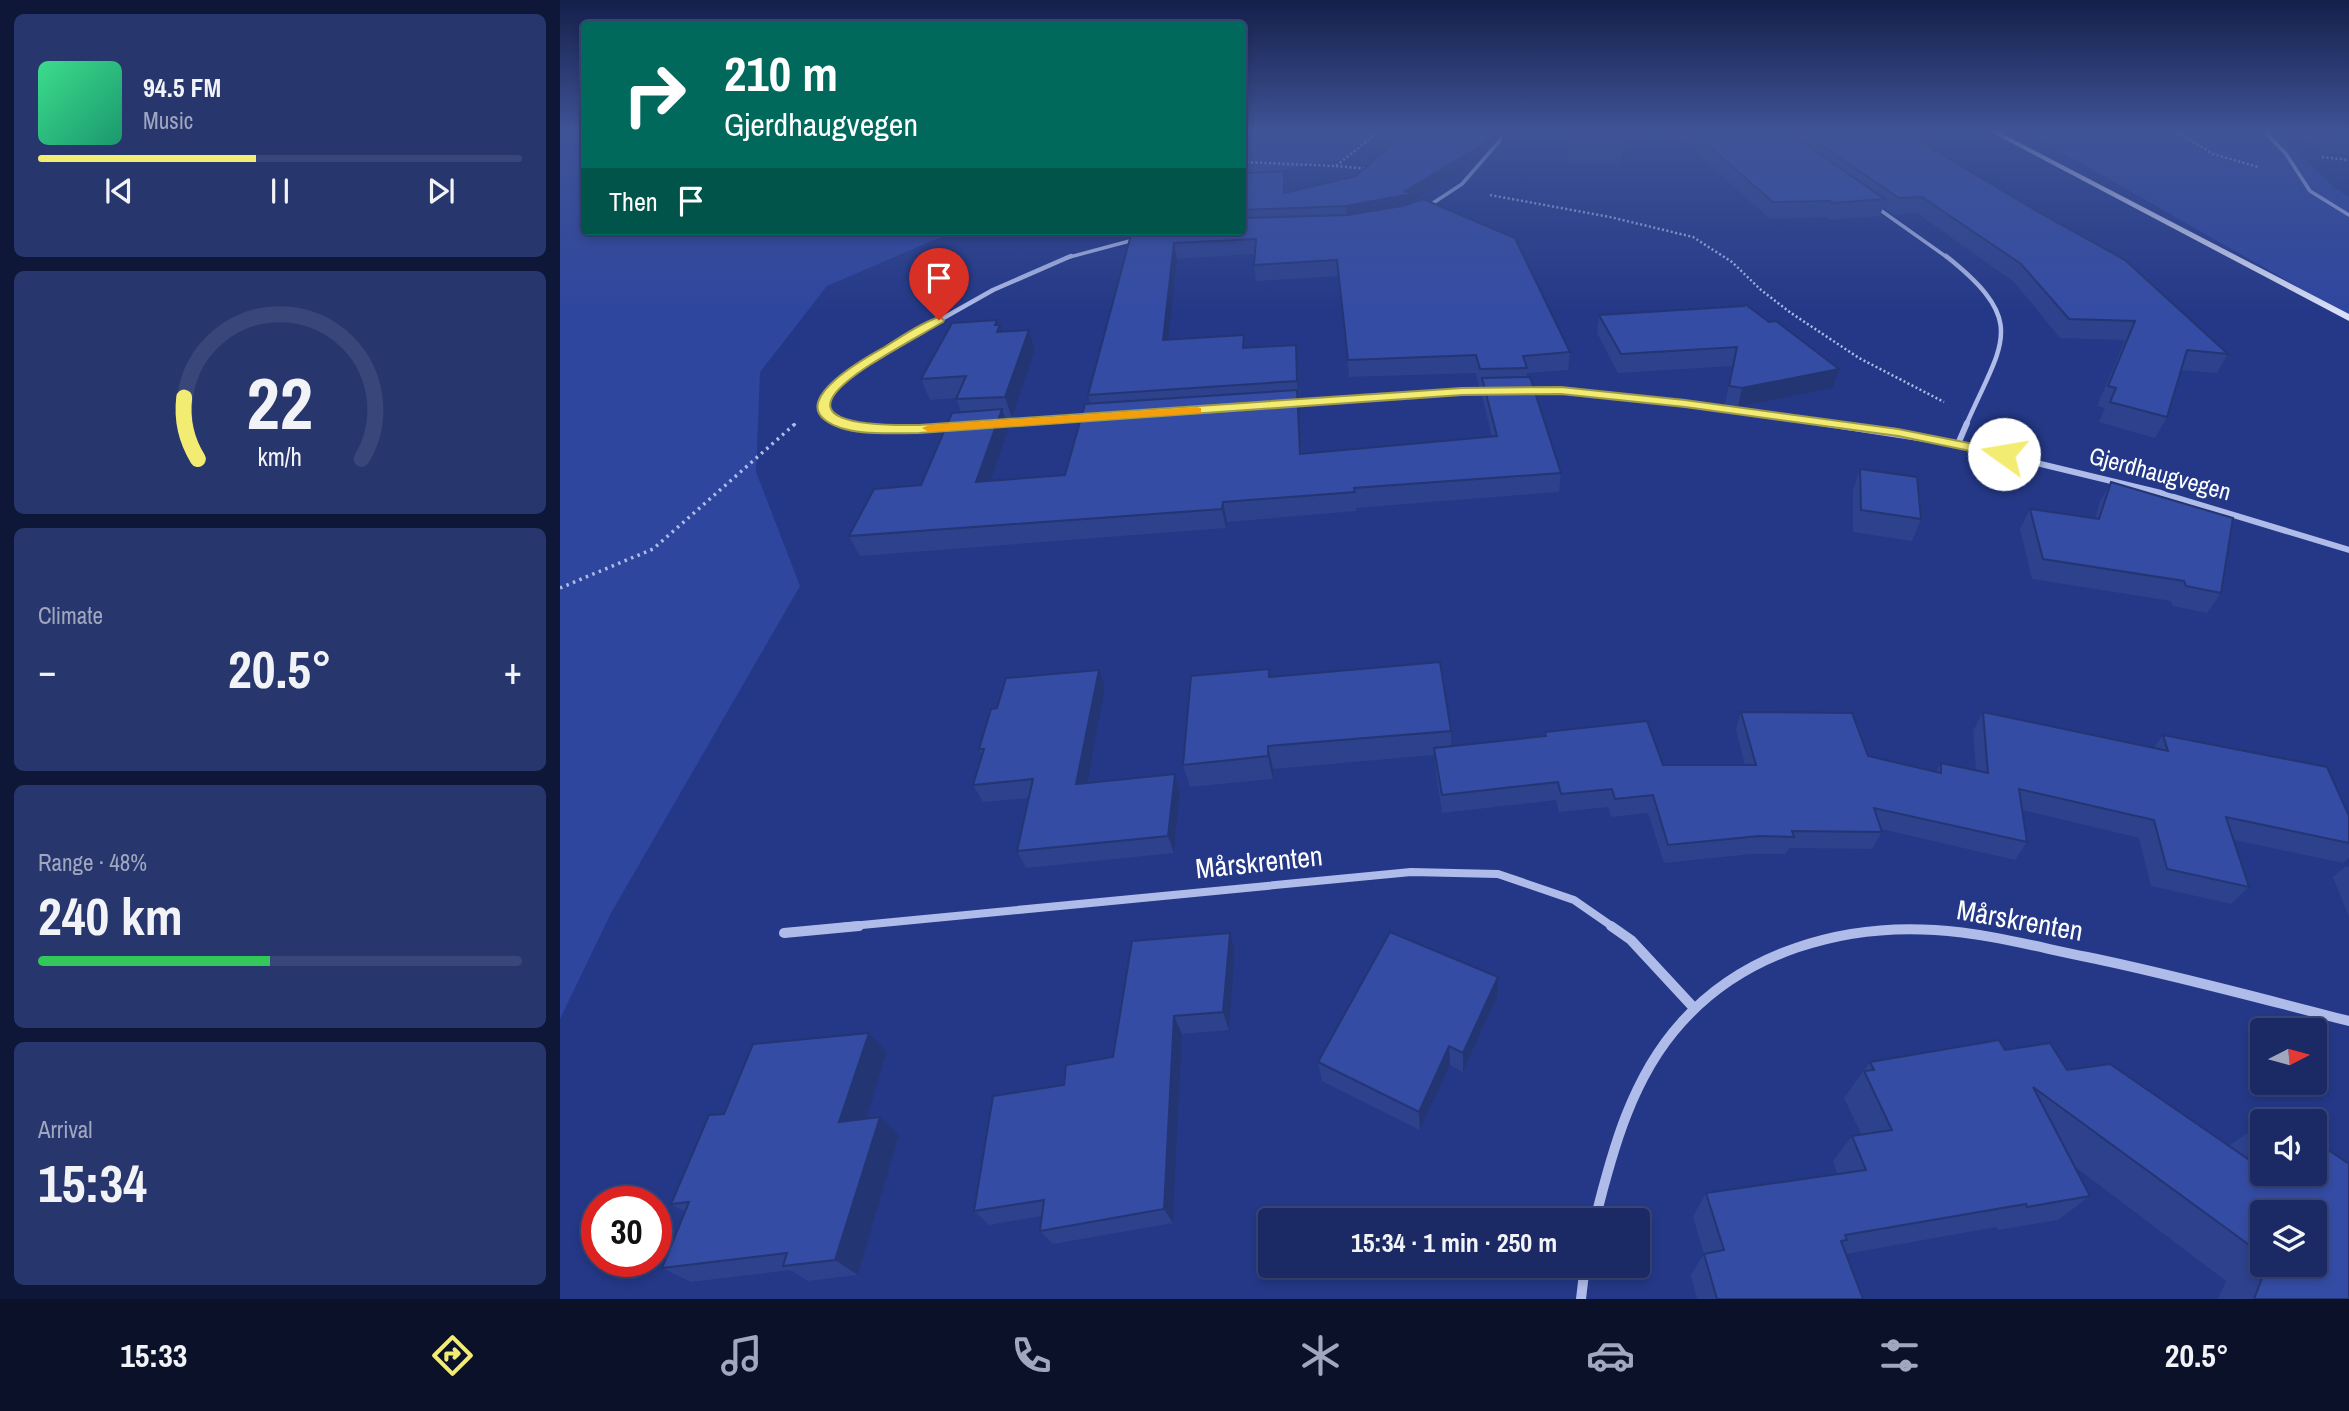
<!DOCTYPE html>
<html lang="en">
<head>
<meta charset="utf-8">
<style>
	body { margin:0; font-family:"Archivo Narrow",sans-serif; background:#28366e; color:#f1f3f6; height:100vh; display:flex; flex-direction:column; font-size:26px; white-space:nowrap }
	* { box-sizing:border-box; margin:0 }
	p { font-size:23px; color:#a0a7bf }
	.icon { flex:none; width:38px; height:38px; fill:none; stroke:currentColor; stroke-width:2; stroke-linecap:round; stroke-linejoin:round }
	.map { position:relative; flex:1; overflow:hidden }
	.details { display:flex; flex-direction:column; gap:14px; padding:14px; background:#0f1738; width:560px }
	.details>* { flex:none }
	.guide { position:absolute; left:21px; top:21px; width:665px; height:214px; border-radius:7px; box-shadow:0 4px 10px #0003,0 0 0 2px #394679; background:#00695c; color:#fff; overflow:hidden }
	.needle { width:46px; rotate:84deg }
	.fabs { position:absolute; left:1690px; top:1018px; display:grid; gap:14px }
	.fabs a { display:grid; place-items:center; width:77px; height:77px; border-radius:7px; background:#1b2a65; box-shadow:0 4px 10px #0003,0 0 0 2px #394679; font-size:35px }
	.speed { position:absolute; left:21px; top:1186px; display:flex; gap:14px; font-size:35px; font-weight:700; text-align:center }
	.speed>* { display:grid; place-content:center; width:91px; height:91px; border-radius:50%; background:#1b2a65; box-shadow:0 4px 10px #0003,0 0 0 2px #394679; line-height:1 }
	.speed .limit { border:10px solid #d22; background:#fff; color:#111 }
	.pin { position:absolute; display:grid; place-items:center; width:60px; height:60px; color:#fff; margin:-72px -30px; border-radius:50% 50% 50% 0; rotate:-45deg; box-shadow:0 0 7px #0007 }
	.pin .icon { rotate:45deg }
	.me { position:absolute; width:77px; margin:-38px; rotate:283deg; stroke-linejoin:round; filter:drop-shadow(0 0 5px #0008) }
	.turn { display:flex; align-items:center; gap:24px; height:147px; padding:0 28px; font-size:32px }
	.turn .icon { width:91px; height:91px; stroke-width:2.5 }
	.turn b { display:block; font-size:49px; line-height:60px }
	.then { display:flex; align-items:center; height:66px; padding:0 28px; background:#0003; gap:14px; font-size:26px }
	.big { font-size:52px; font-weight:800; line-height:1.1 }
	.details .tile { flex:1; display:flex; flex-direction:column; justify-content:center; gap:10px; min-width:0; padding:0 24px; border-radius:10px; background:#28366e }
	.details .dial { align-items:center; gap:0 }
	.dial svg { height:182px; overflow:visible; fill:none; stroke:#394679; stroke-width:7; stroke-linecap:round; text-anchor:middle }
	.dial text { fill:#f1f3f6; stroke:none }
	.song { display:flex; align-items:center; gap:21px }
	.cover { width:84px; height:84px; border-radius:10px; background:linear-gradient(135deg,hsl(150 70% 55%),hsl(160 70% 35%)) }
	.played { height:7px; border-radius:4px; background:linear-gradient(90deg,#f3ec73 45%,#394679 45%) }
	.keys { display:flex; justify-content:space-around; direction:ltr }
	.heat { display:flex; justify-content:space-between; align-items:center; font-size:38px; direction:ltr }
	.charge { height:10px; border-radius:5px; background:linear-gradient(90deg,#34c759 48%,#394679 0) }
	.trip { position:absolute; left:698px; top:1208px; width:392px; height:70px; border-radius:7px; background:#1b2a65; box-shadow:0 4px 10px #0003,0 0 0 2px #394679; font-weight:800; line-height:70px; text-align:center }
	.menu { display:flex; height:112px; justify-content:space-around; align-items:center; background:#0b1128; color:#a0a7bf }
	.menu .icon { width:49px; height:49px }
	.menu .selected { color:#f3ec73 }
	.menu b { font-size:32px; color:#f1f3f6 }
	main { display:flex; flex:1; min-height:0 }
	.map>svg:first-child { display:block }
	.green { fill:#2e469e }
	.lines { fill:none; stroke-linecap:round; stroke-linejoin:round }
	.path-far1 { stroke:#afbce9; stroke-width:2.5; stroke-dasharray:2 2.5; stroke-linecap:butt }
	.path { stroke:#afbce9; stroke-width:3.5; stroke-dasharray:2.5 4.5; stroke-linecap:butt }
	.street-far4 { stroke:#afbce9; stroke-width:3.5 }
	.street-far3 { stroke:#afbce9; stroke-width:4.5 }
	.street-far2 { stroke:#afbce9; stroke-width:6 }
	.street-far1 { stroke:#afbce9; stroke-width:8 }
	.street { stroke:#afbce9; stroke-width:10 }
	.secondary { fill:#d9dff7; fill-rule:evenodd }
	.wall { fill:#2d418d; fill-rule:evenodd }
	.shaded-wall { fill:#243573 }
	.building { fill:#344ca4; stroke:#243573; stroke-width:2 }
	.route { fill:#f3ec73; stroke:#9e994b; stroke-width:2 }
	.slow { fill:#f59e0b }
	.labels { text-anchor:middle; stroke-width:7; stroke-linejoin:round; paint-order:stroke }
	.street-label { font-size:24px; fill:#fff; stroke:#243887 }
	.near-street-label { font-size:28px; fill:#fff; stroke:#243887 }
</style>
</head>
<body>
<main>
<section class="details">
<div class="tile">
<div class="song"><i class="cover"></i><div><b>94.5 FM</b><p>Music</p></div></div>
<div class="played"></div>
<div class="keys"><svg class="icon" aria-label="previous" viewBox="0 0 24 24"><path d="M18 5L8 12l10 7zM5 5v14"/></svg><svg class="icon" aria-label="pause" viewBox="0 0 24 24"><path d="M8 5v14M16 5v14"/></svg><svg class="icon" aria-label="next" viewBox="0 0 24 24"><path d="M6 5l10 7-10 7zM19 5v14"/></svg></div>
</div>
<div class="tile dial"><svg viewBox="0 0 100 80">
<path d="M14 69A42 42 0 1 1 86 69"/>
<path d="M14 69A42 42 0 0 1 8 42" stroke="#f3ec73"/>
<text x="50" y="56" font-size="32" font-weight="700">22</text>
<text x="50" y="72" font-size="11">km/h</text>
</svg></div>
<div class="tile"><p>Climate</p>
<div class="heat"><a>−</a><b class="big">20.5°</b><a>+</a></div>
</div>
<div class="tile"><p>Range · 48%</p><b class="big">240 km</b><div class="charge"></div></div>
<div class="tile"><p>Arrival</p><b class="big">15:34</b></div>
</section>
<div class="map">
<svg width="1789" height="1299" viewBox="0 0 1789 1299">
	<rect width="100%" height="100%" fill="#243887"/>
	<g class="green">
		<polygon points="0,130 24,130 24,231 395,231 267,286 200,372 196,472 240,586 51,913 0,1019"/>
		<polygon points="682,130 828,130 784,159 683,177"/>
		<polygon points="1463,130 1704,130 1728,142 1773,187 1789,197 1789,316"/>
	</g>
	<g class="lines">
		<g class="path-far1">
			<polyline points="1614,130 1653,154 1698,167"/>
			<polyline points="1762,157 1789,160"/>
			<polyline points="682,162 776,166 821,130"/>
			<polyline points="776,166 809,169"/>
			<polyline points="930,195 1050,217 1133,237 1172,262 1201,290 1231,313 1299,358 1384,402"/>
			<polyline points="234,425 237,422"/>
		</g>
		<polyline class="path" points="0,588 93,549 236,423"/>
		<g class="street-far4">
			<polyline points="1703,130 1726,154 1750,191 1789,215"/>
			<polyline points="867,207 902,184 949,130"/>
			<polyline points="1316,207 1388,258"/>
			<polyline points="506,258 577,239"/>
		</g>
		<g class="street-far3">
			<path d="M1386,256C1469,322 1443,341 1406,425"/>
			<polyline points="968,390 1050,394 1272,425"/>
			<polyline points="730,404 931,391"/>
			<polyline points="440,424 530,418"/>
			<polyline points="287,425 271,419 263,409 270,390 300,365 433,290 511,256"/>
		</g>
		<g class="street-far2">
			<polyline points="282,423 312,428 394,427"/>
			<polyline points="1261,423 1398,444 1601,493 1789,550"/>
			<polyline points="440,424 454,423"/>
			<polyline points="1398,444 1407,423"/>
		</g>
		<polyline class="street-far1" points="281,927 851,872 938,874 1014,900 1053,927"/>
		<g class="street">
			<polyline points="1051,926 1071,940 1134,1008"/>
			<polyline points="224,933 299,926"/>
			<path d="M1035,1220C1052,1151 1072,1077 1121,1023C1184,952 1282,924 1375,930C1426,933 1477,947 1527,957C1615,975 1702,999 1789,1021"/>
			<polyline points="1021,1299 1025,1265"/>
		</g>
		<polygon class="secondary" points="1427,130 1435,130 1789,314 1789,321"/>
	</g>
	<g class="wall">
		<path d="M848,130H944L919,161L852,203L1010,352L1008,370L967,373L966,377L1001,473L999,492L796,508V511L667,522L666,528L300,556L289,536L361,485L401,412L396,398L370,400L361,379L439,325H440L443,332L469,330L475,350L452,418H445L449,428L431,481L505,475L530,403L528,395L572,231H682V180L724,171L726,193L796,176ZM695,254L694,265L696,281L779,276L789,377L916,373L919,387H922V396L932,437L742,454L738,362L686,348L609,339L617,259Z"/>
		<polygon points="1083,130 1061,164 1007,164 1009,137"/>
		<polygon points="1111,130 1341,130 1668,354 1657,373 1621,370 1607,417 1595,438 1539,422 1545,408 1537,406 1565,340 1500,338 1454,282 1357,213 1334,215 1323,207 1320,216 1268,220 1266,217 1210,219"/>
		<polygon points="1730,130 1789,130 1789,154 1764,153"/>
		<polygon points="1039,315 1209,322 1279,369 1273,388 1178,407 1165,405 1172,366 1058,373 1037,333"/>
		<polygon points="1300,469 1361,519 1352,541 1293,532 1293,490"/>
		<polygon points="1551,482 1661,593 1647,613 1613,606 1611,601 1472,579 1460,529 1470,509 1535,519 1540,501"/>
		<polygon points="709,669 710,677 891,731 891,746 984,736 985,732 1103,765 1185,765 1176,730 1181,712 1308,756 1376,772 1381,763 1416,770 1413,731 1423,712 1593,748 1603,735 1789,816 1789,858 1783,863 1674,840 1689,887 1671,904 1591,886 1579,838 1463,810 1467,842 1455,860 1321,829 1322,832 1312,849 1229,848 1226,854 1192,854 1104,863 1088,813 1051,817 1048,807 999,812 996,800 882,813 875,766 874,755 713,769 713,779 630,787 623,765"/>
		<polygon points="545,687 527,782 615,774 620,792 614,853 466,868 457,851 469,798 423,802 413,785 422,755 419,749 437,708"/>
		<polygon points="1786,866 1789,867 1789,917 1773,877"/>
		<polygon points="675,952 669,1030 622,1034 613,1223 493,1244 480,1231 482,1216 429,1225 414,1211 504,1085 553,1057"/>
		<polygon points="937,997 903,1072 890,1065 860,1130 762,1081 758,1062"/>
		<polygon points="309,1033 327,1052 306,1119 339,1135 298,1275 248,1281 230,1270 131,1282 102,1268 125,1212 111,1204 164,1114"/>
		<path d="M1445,1050L1507,1070L1668,1146L1703,1123V1174L1789,1299H1658L1666,1281L1514,1166L1530,1196L1498,1220L1438,1230L1436,1227L1286,1254L1303,1299H1137L1131,1275L1144,1254L1133,1217L1146,1193L1277,1174L1273,1161L1292,1136L1301,1134L1284,1098L1310,1062ZM1703,1213L1755,1265H1703Z"/>
	</g>
	<g class="shaded-wall">
		<polygon points="934,130 944,130 919,161 852,202 852,209 787,221 786,206"/>
		<polygon points="948,130 969,130 941,147 942,134"/>
		<polygon points="1068,130 1083,130 1061,164 1064,137"/>
		<polygon points="614,243 617,259 607,357 603,340"/>
		<polygon points="437,320 439,327 440,325 447,344 444,352 435,325"/>
		<polygon points="469,330 475,350 452,418 445,397"/>
		<polygon points="736,345 738,362 739,398 737,381"/>
		<polygon points="1279,369 1273,388 1178,407 1182,388"/>
		<polygon points="737,390 740,408 742,473 740,454"/>
		<polygon points="442,409 449,428 424,501 416,482"/>
		<polygon points="663,502 667,522 666,528 662,509"/>
		<polygon points="539,670 545,687 524,801 516,784"/>
		<polygon points="708,746 713,769 713,779 708,756"/>
		<polygon points="615,774 620,792 614,853 608,836"/>
		<polygon points="670,933 675,952 669,1030 663,1012"/>
		<polygon points="938,977 937,997 903,1072 903,1053"/>
		<polygon points="614,1016 622,1034 613,1223 604,1209"/>
		<polygon points="309,1033 327,1052 300,1139 279,1122"/>
		<polygon points="889,1046 890,1065 860,1130 859,1112"/>
		<polygon points="320,1117 339,1135 298,1275 275,1260"/>
	</g>
	<g class="building">
		<polygon points="848,130 934,130 919,147 845,191 851,194 786,206 682,210 682,180 686,180 687,173 724,171 724,193 796,176"/>
		<polygon points="1015,130 1068,130 1064,137 1009,137"/>
		<polygon points="1130,130 1224,130 1325,199 1272,203 1270,201 1213,202"/>
		<polygon points="1238,130 1341,130 1480,213 1565,260 1668,354 1627,350 1607,417 1550,402 1556,388 1548,386 1575,321 1509,319 1461,264 1362,197 1339,198"/>
		<polygon points="1759,130 1789,130 1789,139 1772,139"/>
		<polygon points="863,199 955,238 1010,352 963,356 967,368 920,369 916,355 788,360 777,260 694,265 696,239 614,243 603,340 684,335 683,348 736,345 737,381 528,395 572,231 682,231 682,218 787,215 842,206"/>
		<polygon points="1185,304 1209,322 1216,321 1279,369 1182,388 1169,386 1177,347 1061,354 1039,315 1184,306"/>
		<polygon points="437,320 435,325 440,325 437,332 469,330 445,397 396,399 406,376 361,379 392,323"/>
		<polygon points="970,377 1001,473 794,488 795,492 663,502 662,509 289,536 314,489 361,485 392,413 442,409 416,482 505,475 525,404 737,390 740,454 937,436 922,378"/>
		<polygon points="1300,469 1357,477 1361,519 1301,510"/>
		<polygon points="1551,482 1673,518 1661,593 1626,586 1624,581 1483,559 1470,509 1539,519"/>
		<polygon points="880,662 891,731 708,746 708,756 623,765 631,676 709,669 709,677"/>
		<polygon points="539,670 516,784 615,774 608,836 457,851 473,779 413,785 424,749 419,749 431,709 437,708 446,678"/>
		<polygon points="1181,712 1292,713 1308,756 1381,773 1381,763 1428,773 1423,712 1608,751 1603,735 1767,767 1789,816 1789,843 1666,817 1689,887 1607,869 1594,820 1459,789 1467,842 1314,808 1322,832 1232,831 1234,837 1199,836 1108,845 1093,795 1055,799 1052,789 1001,794 998,782 882,795 874,748 986,736 985,732 1087,721 1103,765 1196,765"/>
		<polygon points="830,932 938,977 903,1053 889,1046 859,1112 758,1062"/>
		<polygon points="670,933 663,1012 614,1016 604,1209 480,1231 484,1200 414,1211 433,1096 504,1085 506,1065 553,1057 572,941"/>
		<polygon points="309,1033 279,1122 320,1117 275,1260 223,1266 227,1253 102,1268 129,1202 111,1204 149,1115 164,1114 193,1044"/>
		<polygon points="1439,1040 1445,1050 1490,1043 1507,1070 1550,1064 1688,1159 1703,1126 1703,1174 1755,1174 1755,1141 1789,1164 1789,1299 1694,1299 1707,1265 1755,1265 1755,1213 1703,1213 1703,1255 1473,1087 1530,1196 1467,1207 1466,1204 1285,1235 1287,1240 1281,1241 1303,1299 1157,1299 1144,1254 1164,1250 1146,1193 1306,1170 1292,1136 1332,1130 1304,1071 1314,1070 1310,1062"/>
	</g>
	<linearGradient id="sky" x2="0" y2="1"><stop stop-color="#141f4a"/><stop offset="0.42" stop-color="#3f5396"/><stop offset="1" stop-color="#3f5396" stop-opacity="0"/></linearGradient>
	<rect width="1789" height="312" fill="url(#sky)"/>
	<path class="route" d="M379,317L384,320L383,322C316,361 180,428 359,425L902,388L1001,387L1125,400L1338,429L1444,450L1450,454L1444,458L1338,436L1125,407L1001,394L902,395L359,433C333,433 287,437 265,420C234,397 307,357 323,348C341,337 360,323 379,317Z"/>
	<polygon class="slow" points="637,407 641,408 641,413 369,432 362,428 369,425"/>
	<g class="labels">
		<g class="street-label">
			<text transform="translate(1600 474) rotate(15)" y="8">Gjerdhaugvegen</text>
		</g>
		<g class="near-street-label">
			<text transform="translate(699 862) rotate(-6)" y="10">Mårskrenten</text>
			<text transform="translate(1460 920) rotate(10)" y="10">Mårskrenten</text>
		</g>
	</g>
</svg>
<div class="fabs">
<a><svg class="needle" viewBox="-14 -14 28 28"><path d="M0-13l5 13h-10z" fill="#e53935"/><path d="M0 13l5-13h-10z" fill="#a0a7bf"/></svg></a>
<a><svg class="icon" aria-label="sound" viewBox="0 0 24 24"><path d="M4 9h4l5-4v14l-5-4H4zM17 9q2 3 0 6"/></svg></a>
<a><svg class="icon" aria-label="layers" viewBox="0 0 24 24"><path d="M12 4l9 5-9 5-9-5zM3 14l9 5 9-5"/></svg></a>
</div>
<div class="speed"><div class="limit">30</div></div>
<div class="pin" style="left:379px;top:320px;background:#d93025"><svg class="icon" aria-label="arrive" viewBox="0 0 24 24"><path d="M6 21V4h12l-3 4 3 4H6"/></svg></div>
<svg class="me" style="left:1444px;top:454px" viewBox="-20 -20 40 40"><circle r="19" fill="#fff"/><path d="M0-13L10 11 0 6-10 11z" fill="#f3ec73"/></svg>
<div class="trip">15:34 · 1 min · 250 m</div>
<div class="guide">
<div class="turn"><svg class="icon" aria-label="right" viewBox="0 0 24 24"><path d="M7 20v-9h11M14 6l5 5-5 5"/></svg><div><b>210 m</b>Gjerdhaugvegen</div></div>
<div class="then">Then<svg class="icon" aria-label="arrive" viewBox="0 0 24 24"><path d="M6 21V4h12l-3 4 3 4H6"/></svg></div>
</div>
</div>
</main>
<nav class="menu">
<b>15:33</b>
<svg class="icon selected" aria-label="directions" viewBox="0 0 24 24"><path d="M12 3l9 9-9 9-9-9zM9 14v-3h6M13 9l2 2-2 2"/></svg>
<svg class="icon" aria-label="music" viewBox="0 0 24 24"><path d="M9 18V5l10-2v13"/><circle cx="6" cy="18" r="3"/><circle cx="16" cy="16" r="3"/></svg>
<svg class="icon" aria-label="phone" viewBox="0 0 24 24"><path d="M5 4h4l2 5-3 2q2 4 5 5l2-3 5 2v4C11 20 4 13 5 4z"/></svg>
<svg class="icon" aria-label="climate" viewBox="0 0 24 24"><path d="M12 3v18M4 7l16 10M4 17L20 7"/></svg>
<svg class="icon" aria-label="car" viewBox="0 0 24 24"><path d="M5 17H2v-5l4-1 3-4h7l3 4 3 1v5h-3M9 17h6M6 11h13"/><circle cx="7" cy="17" r="2"/><circle cx="17" cy="17" r="2"/></svg>
<svg class="icon" aria-label="filters" viewBox="0 0 24 24"><path d="M4 7h16M4 17h16"/><circle cx="9" cy="7" r="2"/><circle cx="15" cy="17" r="2"/></svg>
<b>20.5°</b>
</nav>
</body>
</html>
